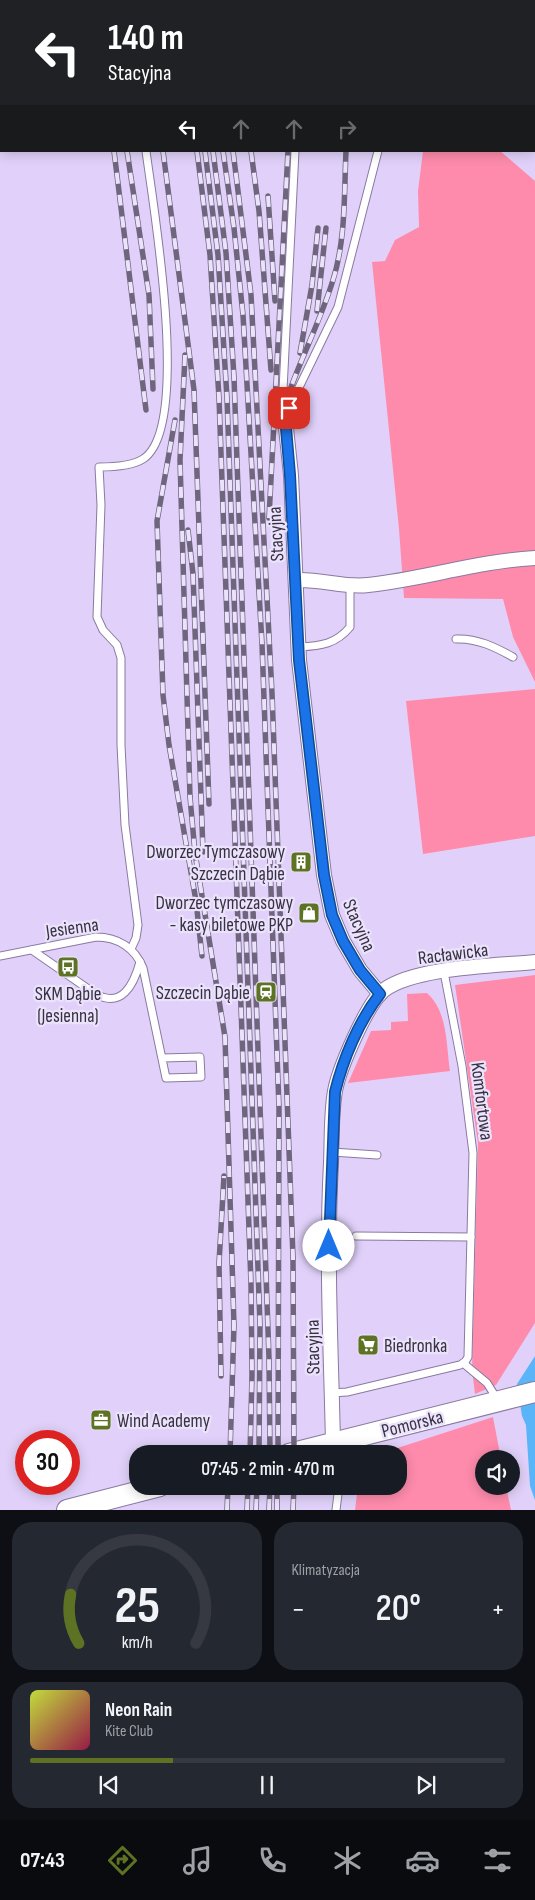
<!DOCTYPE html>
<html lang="pl">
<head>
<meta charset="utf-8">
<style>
	body { margin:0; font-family:"Sofia Sans Condensed",sans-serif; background:#242831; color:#f1f3f6; height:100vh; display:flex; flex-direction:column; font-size:19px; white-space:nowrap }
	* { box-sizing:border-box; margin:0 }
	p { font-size:16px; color:#9ea1a6 }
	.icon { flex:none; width:28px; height:28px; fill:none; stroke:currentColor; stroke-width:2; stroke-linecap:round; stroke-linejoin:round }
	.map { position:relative; height:1510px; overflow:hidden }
	.drawer { display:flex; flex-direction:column; gap:12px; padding:12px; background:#0d0f14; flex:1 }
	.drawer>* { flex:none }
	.guide { position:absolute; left:0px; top:0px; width:535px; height:152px; box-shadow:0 2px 12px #0003; background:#202124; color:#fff; overflow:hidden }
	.controls { position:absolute; left:475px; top:1450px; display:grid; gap:10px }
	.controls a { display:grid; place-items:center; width:45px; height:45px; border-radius:50%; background:#171b24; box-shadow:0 2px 12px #0003; font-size:25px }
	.speed { position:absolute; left:15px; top:1430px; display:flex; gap:10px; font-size:25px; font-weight:700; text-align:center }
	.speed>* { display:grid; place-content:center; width:65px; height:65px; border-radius:50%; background:#171b24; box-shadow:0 2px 12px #0003; line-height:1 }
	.speed .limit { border:8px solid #d22; background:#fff; color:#111 }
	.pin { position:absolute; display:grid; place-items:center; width:42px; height:42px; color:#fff; margin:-21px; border-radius:10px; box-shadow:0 2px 8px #0006 }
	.me { position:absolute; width:55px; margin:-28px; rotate:0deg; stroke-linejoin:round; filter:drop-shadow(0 0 4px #0008) }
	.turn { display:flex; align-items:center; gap:18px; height:105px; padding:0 25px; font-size:22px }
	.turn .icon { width:65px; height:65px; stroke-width:2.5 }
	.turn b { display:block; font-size:35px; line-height:42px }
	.lanes { display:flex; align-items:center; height:48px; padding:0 25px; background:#0003; justify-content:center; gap:25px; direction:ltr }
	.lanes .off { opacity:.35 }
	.big { font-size:38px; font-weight:600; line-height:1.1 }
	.drawer .widget { flex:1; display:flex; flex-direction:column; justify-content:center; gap:8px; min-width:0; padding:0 18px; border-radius:20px; background:#242831 }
	.drawer .dial { align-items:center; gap:0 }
	.dial svg { height:130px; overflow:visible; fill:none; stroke:#363941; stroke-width:7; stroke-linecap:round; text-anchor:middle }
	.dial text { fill:#f1f3f6; stroke:none }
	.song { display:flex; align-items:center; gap:15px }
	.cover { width:60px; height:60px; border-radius:8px; background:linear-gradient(135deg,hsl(70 70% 55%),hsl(340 70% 35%)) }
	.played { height:5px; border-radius:2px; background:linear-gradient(90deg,#5d7222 30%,#363941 30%) }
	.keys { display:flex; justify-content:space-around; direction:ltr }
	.heat { display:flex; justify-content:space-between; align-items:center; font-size:28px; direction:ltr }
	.drawer .tiles { flex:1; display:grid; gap:12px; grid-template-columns:1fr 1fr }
	.widget:last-child { grid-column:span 2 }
	.trip { position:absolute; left:129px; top:1445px; width:278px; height:50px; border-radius:20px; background:#171b24; box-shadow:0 2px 12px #0003; font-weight:600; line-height:50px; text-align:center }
	.dock { display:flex; height:80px; justify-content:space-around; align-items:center; background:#090b0e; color:#9ea1a6 }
	.dock .icon { width:35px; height:35px }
	.dock .current { color:#5d7222 }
	.dock b { font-size:22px; color:#f1f3f6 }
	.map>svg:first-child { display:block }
	.green { fill:#fe8bac }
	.water { fill:#59b5f7 }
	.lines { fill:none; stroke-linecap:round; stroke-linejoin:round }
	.lane-casing { stroke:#897aa0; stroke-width:9 }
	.street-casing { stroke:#897aa0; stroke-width:16 }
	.secondary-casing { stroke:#897aa0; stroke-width:22 }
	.lane { stroke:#fff; stroke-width:7 }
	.street { stroke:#fff; stroke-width:14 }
	.secondary { stroke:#fff; stroke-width:20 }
	.rail-casing { stroke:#6f667e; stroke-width:5.5 }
	.rail { stroke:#ebe2fb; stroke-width:4; stroke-dasharray:11; stroke-linecap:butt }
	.route-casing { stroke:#114b97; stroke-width:12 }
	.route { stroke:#1a73e8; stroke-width:9 }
	.labels { text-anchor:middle; stroke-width:4.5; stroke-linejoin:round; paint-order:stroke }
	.street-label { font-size:19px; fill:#373141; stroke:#ebe2fb }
	.poi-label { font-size:19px; fill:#373141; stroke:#ebe2fb; text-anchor:end }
</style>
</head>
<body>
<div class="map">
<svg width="535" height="1510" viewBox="0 0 535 1510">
	<rect width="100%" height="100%" fill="#e1d1fa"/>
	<g class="green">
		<polygon points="423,151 500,151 535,181 535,682 513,637 503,599 404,598 399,529 372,262 385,261 395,240 419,227 418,191"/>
		<polygon points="535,689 535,836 423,854 406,701"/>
		<polygon points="535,975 535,1323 496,1385 475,1394 472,1370 478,1143 455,985"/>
		<path d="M427,993C448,1012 446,1044 450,1071L348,1083L371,1031L391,1030V1022L408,1021L407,994Z"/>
		<polygon points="493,1417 501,1459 484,1459 484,1486 506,1486 511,1510 355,1510 358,1486 398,1486 398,1454 379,1454"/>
	</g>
	<polygon class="water" points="535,1356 535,1500 530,1486 526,1425 522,1416 517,1384"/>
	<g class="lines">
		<g class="lane-casing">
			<g id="lane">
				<polyline points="129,0 130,1"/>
				<polyline points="283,390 295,151"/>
				<polyline points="289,408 338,307 378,151"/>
				<path d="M456,639C477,638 495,647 513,657"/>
				<path d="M299,647C321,646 336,644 350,627V586"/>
				<path d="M131,949L136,938L138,925L125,825L121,745V658L117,645L103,630L97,617L101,505L99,467C112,467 132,466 143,459C192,428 153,205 146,151"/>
				<path d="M32,950L94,993C122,1010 134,984 140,962"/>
				<path d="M0,956L96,937C118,937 135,948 143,968L166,1078L201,1077L200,1057L162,1058"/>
				<polyline points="332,1152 377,1155"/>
				<polyline points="356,1236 471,1237"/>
				<polyline points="463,1363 487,1383 497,1399"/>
				<polyline points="332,1393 347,1392 460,1365 465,1362 468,1357 473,1153 462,1066 444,972"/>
				<polyline points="336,1510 339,1486"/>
			</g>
		</g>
		<g class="street-casing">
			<g id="street">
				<polyline points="510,0 522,1"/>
				<polyline points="534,1 535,1"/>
				<polyline points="289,408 286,428 291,475 299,660 324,875 332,915 343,941 360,970 380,994"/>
				<path d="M296,580C322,579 345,588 368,585C424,579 478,561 535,558"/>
				<path d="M333,1443C331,1350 326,1256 331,1163C332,1139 331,1114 335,1091C339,1069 367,1003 384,990C415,967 495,966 535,962"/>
			</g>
		</g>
		<g class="secondary-casing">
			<g id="secondary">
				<polyline points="289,1454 535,1392"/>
				<polyline points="67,1510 160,1486"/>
			</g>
		</g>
		<use href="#lane" class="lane"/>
		<use href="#street" class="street"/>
		<use href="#secondary" class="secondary"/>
		<g class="rail-casing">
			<g id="rail">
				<polyline points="142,0 143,1"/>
				<polyline points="166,0 166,1"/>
				<polyline points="175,0 175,1"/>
				<polyline points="183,0 183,1"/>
				<polyline points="191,0 192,1"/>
				<polyline points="200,0 201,1"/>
				<polyline points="261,0 261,1"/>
				<polyline points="114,1 114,0"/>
				<polyline points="296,1 296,0"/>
				<polyline points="114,151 146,410"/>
				<polyline points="127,151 149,295 153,389"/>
				<polyline points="163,151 194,390 209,804"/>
				<polyline points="197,151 210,255 219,398 251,1284 252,1375 250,1454"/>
				<polyline points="205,151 218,255 227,398 260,1325 259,1454"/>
				<polyline points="213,151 226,253 234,377 269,1358 270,1454"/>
				<polyline points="223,151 234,228 243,315 262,644 279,1108 278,1454"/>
				<polyline points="233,151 251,295 272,693 293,1257 294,1454"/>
				<polyline points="251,151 259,211 271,370"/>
				<polyline points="268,196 275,301"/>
				<polyline points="317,311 326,228"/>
				<polyline points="300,353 312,285 318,228"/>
				<polyline points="185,355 180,460 190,797 195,853 225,1037 234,1325 230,1454"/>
				<polyline points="175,420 157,521 163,695 169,745 196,901 202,956"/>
				<path d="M279,426C291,376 318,329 333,280C346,239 344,193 346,151"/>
				<polyline points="269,518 288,151"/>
				<polyline points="188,530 193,574 203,852"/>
				<polyline points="221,1376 219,1263 224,1176"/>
				<polyline points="227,1510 228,1486"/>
				<polyline points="247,1510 248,1486"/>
				<polyline points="256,1510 257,1486"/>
				<polyline points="269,1510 270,1486"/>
				<polyline points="277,1510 277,1486"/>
				<polyline points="293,1510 294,1486"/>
			</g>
		</g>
		<use href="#rail" class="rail"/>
	</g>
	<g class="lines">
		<g class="route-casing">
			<path id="route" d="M289,408L286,428L290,475L299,660L324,875L332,915L343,941L360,970L380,994C359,1021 343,1059 335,1092L329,1246"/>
		</g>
		<use href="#route" class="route"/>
	</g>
	<defs>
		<g id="building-square" transform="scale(1.125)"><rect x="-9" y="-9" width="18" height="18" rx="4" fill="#5d7222" stroke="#ebe2fb"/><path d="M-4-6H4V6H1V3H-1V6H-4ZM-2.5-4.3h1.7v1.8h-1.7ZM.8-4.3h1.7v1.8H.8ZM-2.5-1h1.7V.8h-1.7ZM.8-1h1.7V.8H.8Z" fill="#fff"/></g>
		<g id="shop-square" transform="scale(1.125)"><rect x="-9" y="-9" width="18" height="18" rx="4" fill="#5d7222" stroke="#ebe2fb"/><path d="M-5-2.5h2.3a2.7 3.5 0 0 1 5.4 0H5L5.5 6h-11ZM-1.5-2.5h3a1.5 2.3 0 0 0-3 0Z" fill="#fff"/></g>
		<g id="bus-square" transform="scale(1.125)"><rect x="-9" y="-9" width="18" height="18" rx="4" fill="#5d7222" stroke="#ebe2fb"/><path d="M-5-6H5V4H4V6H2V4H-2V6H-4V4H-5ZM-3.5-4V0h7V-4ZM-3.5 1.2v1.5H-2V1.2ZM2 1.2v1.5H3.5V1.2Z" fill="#fff"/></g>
		<g id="station-square" transform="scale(1.125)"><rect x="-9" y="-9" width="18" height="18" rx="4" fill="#5d7222" stroke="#ebe2fb"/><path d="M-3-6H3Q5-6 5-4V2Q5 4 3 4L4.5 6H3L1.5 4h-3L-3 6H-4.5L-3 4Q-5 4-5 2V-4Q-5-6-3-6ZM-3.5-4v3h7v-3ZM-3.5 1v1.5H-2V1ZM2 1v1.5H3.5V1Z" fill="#fff"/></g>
		<g id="supermarket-square" transform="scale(1.125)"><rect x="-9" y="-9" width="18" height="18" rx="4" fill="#5d7222" stroke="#ebe2fb"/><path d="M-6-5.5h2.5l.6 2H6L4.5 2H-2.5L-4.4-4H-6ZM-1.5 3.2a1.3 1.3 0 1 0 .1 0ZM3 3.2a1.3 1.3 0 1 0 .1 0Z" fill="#fff"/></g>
		<g id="office-square" transform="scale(1.125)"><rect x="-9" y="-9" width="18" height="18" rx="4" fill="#5d7222" stroke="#ebe2fb"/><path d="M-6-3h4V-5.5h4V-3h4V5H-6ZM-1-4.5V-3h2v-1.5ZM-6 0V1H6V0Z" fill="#fff"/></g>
	</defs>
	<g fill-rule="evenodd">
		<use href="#building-square" x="301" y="862"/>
		<use href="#shop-square" x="309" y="913"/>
		<use href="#bus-square" x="68" y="967"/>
		<use href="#station-square" x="266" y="992"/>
		<use href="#supermarket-square" x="368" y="1345"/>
		<use href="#office-square" x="101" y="1420"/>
	</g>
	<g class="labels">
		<g class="street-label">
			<text transform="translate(275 534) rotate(-93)" y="7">Stacyjna</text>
			<text transform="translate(360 925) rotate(66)" y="7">Stacyjna</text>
			<text transform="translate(72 927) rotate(-8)" y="7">Jesienna</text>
			<text transform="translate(453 953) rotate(-7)" y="7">Racławicka</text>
			<text transform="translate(483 1101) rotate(83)" y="7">Komfortowa</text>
			<text transform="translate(312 1347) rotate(-91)" y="7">Stacyjna</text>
			<text transform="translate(412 1423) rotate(-14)" y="7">Pomorska</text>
		</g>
		<g class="poi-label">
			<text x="285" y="858">Dworzec Tymczasowy<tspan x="285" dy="22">Szczecin Dąbie</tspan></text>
			<text x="293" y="909">Dworzec tymczasowy<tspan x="293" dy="22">- kasy biletowe PKP</tspan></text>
			<text x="250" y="999">Szczecin Dąbie</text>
			<text x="68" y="1000" text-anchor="middle">SKM Dąbie<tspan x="68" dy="22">(Jesienna)</tspan></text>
			<text x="384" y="1352" text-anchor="start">Biedronka</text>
			<text x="117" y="1427" text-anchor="start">Wind Academy</text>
		</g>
	</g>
</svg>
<div class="controls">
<a><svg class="icon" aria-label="sound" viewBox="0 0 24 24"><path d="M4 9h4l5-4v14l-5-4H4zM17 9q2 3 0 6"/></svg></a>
</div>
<div class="speed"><div class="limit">30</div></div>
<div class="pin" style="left:289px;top:408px;background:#d93025"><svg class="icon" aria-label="arrive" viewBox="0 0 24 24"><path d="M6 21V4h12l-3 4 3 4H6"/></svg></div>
<svg class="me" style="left:329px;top:1246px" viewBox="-20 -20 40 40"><circle r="19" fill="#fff"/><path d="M0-13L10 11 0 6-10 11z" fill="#1a73e8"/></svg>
<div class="trip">07:45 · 2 min · 470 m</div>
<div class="guide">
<div class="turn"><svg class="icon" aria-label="left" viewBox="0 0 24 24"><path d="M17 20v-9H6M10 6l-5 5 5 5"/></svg><div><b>140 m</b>Stacyjna</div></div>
<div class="lanes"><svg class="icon" aria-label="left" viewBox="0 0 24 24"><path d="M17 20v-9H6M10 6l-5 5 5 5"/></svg><svg class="icon off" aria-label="ahead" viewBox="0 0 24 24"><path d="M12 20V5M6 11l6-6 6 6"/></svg><svg class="icon off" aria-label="ahead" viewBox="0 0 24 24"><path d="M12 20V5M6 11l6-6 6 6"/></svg><svg class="icon off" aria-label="right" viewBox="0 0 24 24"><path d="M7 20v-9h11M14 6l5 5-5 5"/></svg></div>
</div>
</div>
<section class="drawer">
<div class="tiles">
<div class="widget dial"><svg viewBox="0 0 100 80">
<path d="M14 69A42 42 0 1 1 86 69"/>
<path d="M14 69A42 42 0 0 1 9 39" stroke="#5d7222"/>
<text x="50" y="56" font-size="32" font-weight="700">25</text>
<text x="50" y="72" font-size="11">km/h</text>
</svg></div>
<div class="widget"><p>Klimatyzacja</p>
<div class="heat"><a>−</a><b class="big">20°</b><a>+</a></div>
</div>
<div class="widget">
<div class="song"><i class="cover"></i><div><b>Neon Rain</b><p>Kite Club</p></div></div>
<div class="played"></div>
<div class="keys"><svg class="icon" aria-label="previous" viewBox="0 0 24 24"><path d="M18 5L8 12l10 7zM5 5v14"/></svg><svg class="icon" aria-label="pause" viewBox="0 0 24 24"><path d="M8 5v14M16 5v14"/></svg><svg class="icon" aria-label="next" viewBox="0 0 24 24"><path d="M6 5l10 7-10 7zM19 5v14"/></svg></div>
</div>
</div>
</section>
<nav class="dock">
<b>07:43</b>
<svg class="icon current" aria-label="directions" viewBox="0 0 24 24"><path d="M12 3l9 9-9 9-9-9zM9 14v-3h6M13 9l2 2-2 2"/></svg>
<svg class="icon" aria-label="music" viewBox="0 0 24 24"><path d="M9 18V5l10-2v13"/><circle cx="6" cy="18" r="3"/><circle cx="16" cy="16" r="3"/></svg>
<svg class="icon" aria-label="phone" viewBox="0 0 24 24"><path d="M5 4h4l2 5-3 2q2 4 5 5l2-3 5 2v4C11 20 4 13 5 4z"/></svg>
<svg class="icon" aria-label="climate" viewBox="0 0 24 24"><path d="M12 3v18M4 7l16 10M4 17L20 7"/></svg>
<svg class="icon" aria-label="car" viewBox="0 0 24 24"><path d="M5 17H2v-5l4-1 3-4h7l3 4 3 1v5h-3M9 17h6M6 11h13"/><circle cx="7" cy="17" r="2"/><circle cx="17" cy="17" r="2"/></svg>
<svg class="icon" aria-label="filters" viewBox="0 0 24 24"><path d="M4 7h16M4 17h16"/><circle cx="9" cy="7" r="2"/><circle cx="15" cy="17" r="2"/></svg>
</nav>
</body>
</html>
